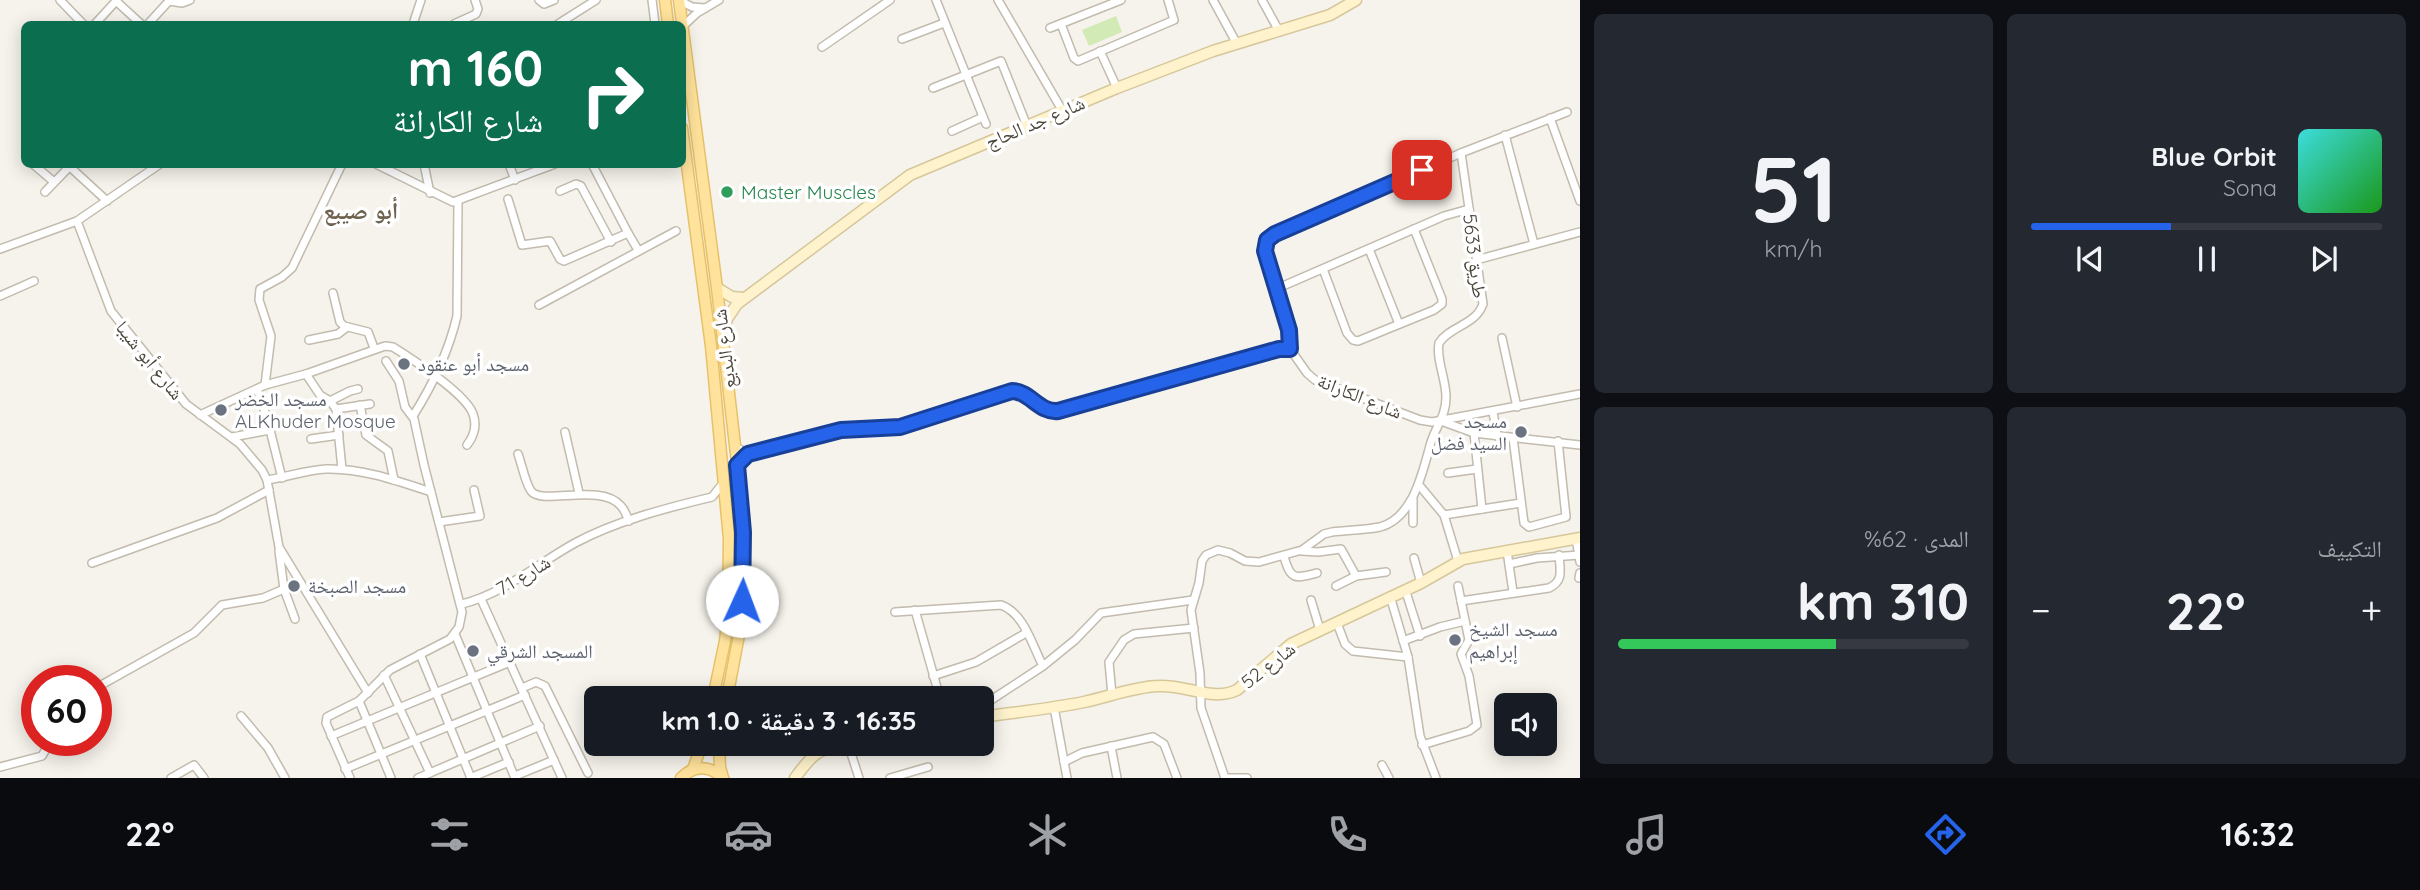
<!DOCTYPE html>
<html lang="ar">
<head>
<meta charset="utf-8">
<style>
	body { margin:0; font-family:Quicksand,"Noto Naskh Arabic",sans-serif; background:#242831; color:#f1f3f6; direction:rtl; height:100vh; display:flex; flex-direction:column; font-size:26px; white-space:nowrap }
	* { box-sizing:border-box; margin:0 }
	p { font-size:23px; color:#9ea1a6 }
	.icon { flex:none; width:38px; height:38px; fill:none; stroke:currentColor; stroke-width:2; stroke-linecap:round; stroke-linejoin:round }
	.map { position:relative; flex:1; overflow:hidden; direction:ltr }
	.details { display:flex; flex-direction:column; gap:14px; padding:14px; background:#0d0f14; width:840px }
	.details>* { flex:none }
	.hud { position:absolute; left:21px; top:21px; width:665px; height:147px; border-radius:10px; box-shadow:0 4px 18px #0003; direction:rtl; background:#0b6e4f; color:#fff; overflow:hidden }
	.buttons { position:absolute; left:1494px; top:693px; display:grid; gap:14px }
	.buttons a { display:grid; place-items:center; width:63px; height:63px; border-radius:10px; background:#171b24; box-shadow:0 4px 18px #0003; font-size:35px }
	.speed { position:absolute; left:21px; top:665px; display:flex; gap:14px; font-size:35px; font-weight:700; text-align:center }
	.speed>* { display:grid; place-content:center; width:91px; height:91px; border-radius:50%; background:#171b24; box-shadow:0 4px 18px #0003; line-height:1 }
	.speed .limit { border:10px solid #d22; background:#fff; color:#111 }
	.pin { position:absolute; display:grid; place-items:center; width:60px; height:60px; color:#fff; margin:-30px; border-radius:14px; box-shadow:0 4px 10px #0006 }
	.me { position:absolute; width:77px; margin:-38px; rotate:2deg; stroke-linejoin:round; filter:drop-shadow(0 0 5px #0008) }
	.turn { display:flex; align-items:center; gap:24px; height:147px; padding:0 28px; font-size:32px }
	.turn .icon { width:91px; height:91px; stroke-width:2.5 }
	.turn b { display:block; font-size:49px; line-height:60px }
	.big { font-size:52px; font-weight:700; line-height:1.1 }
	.details .widget { flex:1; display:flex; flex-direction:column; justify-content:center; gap:10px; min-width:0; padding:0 24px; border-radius:10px; background:#242831 }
	.details .dial { align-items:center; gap:0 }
	.dial b { font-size:91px; line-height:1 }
	.song { display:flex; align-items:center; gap:21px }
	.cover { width:84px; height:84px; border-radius:10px; background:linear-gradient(135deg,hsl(180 70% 55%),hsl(120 70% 35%)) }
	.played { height:7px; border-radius:4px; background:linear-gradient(90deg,#2563eb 40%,#363941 40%) }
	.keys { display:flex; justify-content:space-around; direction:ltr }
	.heat { display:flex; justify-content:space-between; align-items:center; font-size:38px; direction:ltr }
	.charge { height:10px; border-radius:5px; background:linear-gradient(90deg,#34c759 62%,#363941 0) }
	.details .tiles { flex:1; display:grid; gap:14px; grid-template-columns:repeat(2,1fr) }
	.trip { position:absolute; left:584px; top:686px; width:410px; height:70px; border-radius:10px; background:#171b24; box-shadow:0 4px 18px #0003; font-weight:700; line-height:70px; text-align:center; direction:rtl }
	.dock { display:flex; height:112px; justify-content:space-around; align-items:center; background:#090b0e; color:#9ea1a6 }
	.dock .icon { width:49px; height:49px }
	.dock .current { color:#2563eb }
	.dock b { font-size:32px; color:#f1f3f6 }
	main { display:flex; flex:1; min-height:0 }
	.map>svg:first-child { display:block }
	.green { fill:#d2eab5 }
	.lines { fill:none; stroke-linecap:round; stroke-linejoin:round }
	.street-casing { stroke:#c2bbae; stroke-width:10 }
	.secondary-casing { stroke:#d6c79b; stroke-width:13 }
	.primary-casing { stroke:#e6c16a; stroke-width:13 }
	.street { stroke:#fff; stroke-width:7 }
	.secondary { stroke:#fff3cd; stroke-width:10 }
	.primary { stroke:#ffe39c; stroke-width:10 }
	.route-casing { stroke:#184099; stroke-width:18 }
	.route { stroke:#2563eb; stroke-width:12 }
	.leisure-dot { fill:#2e9e5b; stroke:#fff; stroke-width:2.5 }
	.worship-dot { fill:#6b7280; stroke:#fff; stroke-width:2.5 }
	.labels { text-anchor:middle; stroke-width:7; stroke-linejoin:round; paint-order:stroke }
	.street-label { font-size:19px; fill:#4b4439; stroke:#fff }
	.leisure-label { font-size:19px; fill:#27864d; stroke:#fff; text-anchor:start }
	.worship-label { font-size:19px; fill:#5b616d; stroke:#fff; text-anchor:start }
	.quarter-label { font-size:23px; font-weight:bold; fill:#6e6250; stroke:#fff }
</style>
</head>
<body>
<main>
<section class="details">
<div class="tiles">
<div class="widget">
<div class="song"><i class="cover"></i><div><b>Blue Orbit</b><p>Sona</p></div></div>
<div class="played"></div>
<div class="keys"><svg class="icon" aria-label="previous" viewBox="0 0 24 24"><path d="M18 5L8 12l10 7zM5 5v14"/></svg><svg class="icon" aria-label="pause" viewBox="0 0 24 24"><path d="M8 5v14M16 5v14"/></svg><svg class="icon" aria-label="next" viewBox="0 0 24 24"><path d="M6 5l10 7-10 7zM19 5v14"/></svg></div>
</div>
<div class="widget dial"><b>51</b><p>km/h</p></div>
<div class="widget"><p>التكييف</p>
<div class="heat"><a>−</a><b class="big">22°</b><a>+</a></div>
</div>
<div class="widget"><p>المدى · 62%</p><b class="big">310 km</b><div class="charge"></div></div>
</div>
</section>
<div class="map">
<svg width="1580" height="778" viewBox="0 0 1580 778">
	<rect width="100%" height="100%" fill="#f6f3ec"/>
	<polygon class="green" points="1116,16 1122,32 1089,46 1082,30"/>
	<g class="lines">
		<g class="street-casing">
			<g id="street">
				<polyline points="60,0 83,24"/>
				<polyline points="539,0 544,4 554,0"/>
				<polyline points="652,0 655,24"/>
				<polyline points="679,0 692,7 705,8"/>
				<polyline points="936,0 986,124"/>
				<polyline points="998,0 1062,110"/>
				<polyline points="1213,0 1237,44"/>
				<polyline points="1262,0 1279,31"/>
				<polyline points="116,1 141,24"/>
				<polyline points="169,1 182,3 190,0"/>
				<polyline points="95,24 117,0"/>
				<polyline points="148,24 169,1"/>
				<polyline points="413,24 421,0"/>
				<polyline points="454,24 476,14 478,9 475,0"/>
				<polyline points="558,24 596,0"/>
				<polyline points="1061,24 1074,58 1078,61 1174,20 1168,0"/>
				<polyline points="683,26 697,13 719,0"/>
				<polyline points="1050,28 1121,0"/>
				<polyline points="902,39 944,23"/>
				<polyline points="822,47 890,0"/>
				<polyline points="1100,51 1117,88"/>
				<polyline points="933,88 1001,61 1027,126"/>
				<polyline points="1550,118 1580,201"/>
				<polyline points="952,131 983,117"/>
				<polyline points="1505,135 1534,244"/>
				<polyline points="33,164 54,182"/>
				<polyline points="376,164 453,202 555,164"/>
				<polyline points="424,164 430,193"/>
				<polyline points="509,164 515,180"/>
				<polyline points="592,164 628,233"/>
				<polyline points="69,166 107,201"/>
				<polyline points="560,191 576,184 581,186 611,242"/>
				<polyline points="45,192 71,165"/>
				<polyline points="508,199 522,245 550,241 560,259 564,261 628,233 638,250"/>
				<polyline points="77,221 111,311 186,404 240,444 262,470 267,480 279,547 368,693"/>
				<polyline points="0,249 77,221 160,164"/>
				<polyline points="1369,249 1399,324"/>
				<polyline points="1476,260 1580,232"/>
				<polyline points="1323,269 1347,333 1353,340 1358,341 1434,310 1442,304 1442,299 1414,229"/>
				<polyline points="1276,289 1444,216 1469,209"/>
				<polyline points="333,293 340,322 344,326 368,332 374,348"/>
				<polyline points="0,296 34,281"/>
				<polyline points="539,305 676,231"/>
				<polyline points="1502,338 1517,407"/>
				<polyline points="309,340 338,334 347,327"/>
				<polyline points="1290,349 1289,330 1265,251 1265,245 1270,237 1461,153 1567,112"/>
				<polyline points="306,374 320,395 330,401 336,409"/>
				<polyline points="265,385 271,336 259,300 260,289 282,277 292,268 342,164"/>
				<polyline points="257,389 267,418 282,478"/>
				<polyline points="330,401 350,391 358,389"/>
				<polyline points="360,405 366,435 388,451 394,480"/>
				<polyline points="336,409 342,469"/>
				<polyline points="336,409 370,404"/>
				<polyline points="1493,412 1497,436"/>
				<path d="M200,415L265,385L306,374L385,346L393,347C412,359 466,394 473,414C477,425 474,436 467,445"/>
				<path d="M413,416C432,386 449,350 457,316L458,202"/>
				<polyline points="1441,421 1474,433 1580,445"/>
				<polyline points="565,432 579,493"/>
				<polyline points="1474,433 1482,509"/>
				<polyline points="232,437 270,430"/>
				<polyline points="1513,438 1524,523 1529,527 1566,517 1558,441"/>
				<polyline points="311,439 339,435"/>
				<path d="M735,447L743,451H752L841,430L900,427L1012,391C1030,392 1039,413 1058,411L1285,348L1290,349L1307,373L1315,380L1420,420L1432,422L1580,394"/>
				<path d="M518,454C522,465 525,482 531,491C542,506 601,482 621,506C625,510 627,517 629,521"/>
				<polyline points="1448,473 1477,469"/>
				<path d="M267,480C286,477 307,470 326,469C362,468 398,481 431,492"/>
				<polyline points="1419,485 1444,515 1458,561"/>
				<polyline points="1413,499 1413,523"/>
				<polyline points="1444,515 1521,503"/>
				<polyline points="439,522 480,516 474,490"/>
				<polyline points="1576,539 1580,562"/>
				<polyline points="279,551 284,589 295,619"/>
				<polyline points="1302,551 1318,552 1341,549 1356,576 1386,572"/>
				<polyline points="1507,551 1513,592"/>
				<path d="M1284,557C1291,580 1294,579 1317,573"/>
				<polyline points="1414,558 1421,583"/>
				<polyline points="92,563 217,518 269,490"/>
				<polyline points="1509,564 1537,558 1580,555"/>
				<polyline points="1579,578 1580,573"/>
				<polyline points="1336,586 1356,576"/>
				<polyline points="1405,589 1420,636"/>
				<polyline points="1390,596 1408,657 1420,736 1436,778"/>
				<polyline points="481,599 562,778"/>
				<polyline points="1311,600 1320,630"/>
				<path d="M1461,601L1549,588C1564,581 1560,570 1559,555"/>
				<path d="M462,604C505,593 537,564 575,543C616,521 666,508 712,497L724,482"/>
				<polyline points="915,610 940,698"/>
				<path d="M895,612L1001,605C1024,613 1032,645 1043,666"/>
				<polyline points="1337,623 1345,644 1353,651 1408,657"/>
				<polyline points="455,634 515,778"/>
				<polyline points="1403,641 1440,627 1465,621"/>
				<polyline points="420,654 471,778"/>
				<polyline points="384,675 430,773"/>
				<polyline points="933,676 976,662 1026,633"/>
				<polyline points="522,688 536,682 545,686 588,773"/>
				<polyline points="1112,695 1109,662 1124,640 1134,634 1194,628"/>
				<polyline points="359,701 391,778"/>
				<polyline points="982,706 1043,666 1075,640 1101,613 1193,600"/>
				<polyline points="1054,707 1067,778"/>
				<polyline points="241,716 268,748 285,778"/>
				<polyline points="96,722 103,712 100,688 103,684 194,633 222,605 263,598 284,589"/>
				<polyline points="331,736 510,662"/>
				<polyline points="848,744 859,778"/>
				<polyline points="1422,745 1469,731 1477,725 1469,676 1461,654 1469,640 1458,586"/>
				<polyline points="1111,746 1117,778"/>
				<polyline points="1064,762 1082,753 1153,737 1164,744 1177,778"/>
				<polyline points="1382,765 1389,778"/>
				<polyline points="0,767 42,756 51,740"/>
				<polyline points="345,769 525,695"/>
				<polyline points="515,776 554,760"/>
				<polyline points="171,778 194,765 204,778"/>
				<polyline points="350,778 326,723 327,717 359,701 390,670 450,639 459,627 462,612 424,465 414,419 405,407 399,381 386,361"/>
				<polyline points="418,778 540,726"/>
				<polyline points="470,778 509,762"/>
				<polyline points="890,778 928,767"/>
				<path d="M1225,778L1201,708L1200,673L1191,610L1199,583L1202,561L1206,555L1218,550L1230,553L1245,561L1259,562L1302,550L1324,534L1332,532C1348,530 1365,530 1380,527C1414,518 1423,470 1431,442C1437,424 1446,416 1446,397C1446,379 1436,360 1439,343C1450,326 1476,325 1483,304L1461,153"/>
				<polyline points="1225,778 1247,778"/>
			</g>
		</g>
		<g class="secondary-casing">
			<g id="secondary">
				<polyline points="717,288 732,297 744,298"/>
				<polyline points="723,333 727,319 737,304 910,175 1117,88 1213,51 1330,15 1356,0"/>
				<path d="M982,717C1016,712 1050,709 1084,702C1108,697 1133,687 1158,686C1186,684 1212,702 1237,690L1291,644L1421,583L1463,559L1580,538"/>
				<path d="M795,778C811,756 818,748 845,744"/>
			</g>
		</g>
		<g class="primary-casing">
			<g id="primary">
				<polyline points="665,0 668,24"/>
				<polyline points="679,0 717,288 741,498 742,601 739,635 727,698"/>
				<polyline points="682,128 711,346 729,539 728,614 725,641 713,698"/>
				<polyline points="719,744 720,767 723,778"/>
				<polyline points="693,769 702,744"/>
				<path d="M681,778C694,765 710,765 723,778"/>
			</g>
		</g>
		<use href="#street" class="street"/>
		<use href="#secondary" class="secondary"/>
		<use href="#primary" class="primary"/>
	</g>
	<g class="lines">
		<g class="route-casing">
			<path id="route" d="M742,601L743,532L737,465L748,454L841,430L900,427L1012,391C1030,391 1039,413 1058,411L1279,349H1290L1289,330L1265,251L1267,240L1275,234L1422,170"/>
		</g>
		<use href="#route" class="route"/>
	</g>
	<circle class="leisure-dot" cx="727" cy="192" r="7"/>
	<g class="worship-dot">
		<circle cx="404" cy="364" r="7"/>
		<circle cx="221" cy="410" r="7"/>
		<circle cx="1521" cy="432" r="7"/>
		<circle cx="294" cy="586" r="7"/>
		<circle cx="1455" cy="640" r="7"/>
		<circle cx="473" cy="651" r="7"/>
	</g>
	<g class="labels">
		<g class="street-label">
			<text transform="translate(1035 122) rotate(-23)" y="7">شارع جد الحاج</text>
			<text transform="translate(1475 256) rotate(83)" y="7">طريق 5633</text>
			<text transform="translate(724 349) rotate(-97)" y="7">شارع البديع</text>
			<text transform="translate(150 360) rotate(51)" y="7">شارع أبو شيبا</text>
			<text transform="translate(1360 396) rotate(22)" y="7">شارع الكارانة</text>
			<text transform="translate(523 575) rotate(-31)" y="7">شارع 71</text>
			<text transform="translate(1268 665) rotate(-38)" y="7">شارع 52</text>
		</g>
		<g class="leisure-label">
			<text x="741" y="199">Master Muscles</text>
		</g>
		<g class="worship-label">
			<text x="418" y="371">مسجد أبو عنقود</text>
			<text x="235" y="406">مسجد الخضر<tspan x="235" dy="22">ALKhuder Mosque</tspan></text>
			<text x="1507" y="428" text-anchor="end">مسجد<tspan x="1507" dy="22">السيد فضل</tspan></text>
			<text x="308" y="593">مسجد الصبخة</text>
			<text x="1469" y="636">مسجد الشيخ<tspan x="1469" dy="22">إبراهيم</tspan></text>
			<text x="487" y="658">المسجد الشرقي</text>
		</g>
		<g class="quarter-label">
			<text x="361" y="219">أبو صيبع</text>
		</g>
	</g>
</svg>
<div class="buttons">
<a><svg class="icon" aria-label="sound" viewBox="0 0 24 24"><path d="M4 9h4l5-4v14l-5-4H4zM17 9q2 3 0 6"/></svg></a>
</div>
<div class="speed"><div class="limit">60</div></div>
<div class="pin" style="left:1422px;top:170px;background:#d93025"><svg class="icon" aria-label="arrive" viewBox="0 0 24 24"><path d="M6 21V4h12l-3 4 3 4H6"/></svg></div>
<svg class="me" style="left:742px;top:601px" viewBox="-20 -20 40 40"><circle r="19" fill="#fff"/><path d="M0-13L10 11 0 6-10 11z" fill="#2563eb"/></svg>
<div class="trip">16:35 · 3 دقيقة · 1.0 km</div>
<div class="hud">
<div class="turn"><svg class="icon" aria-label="right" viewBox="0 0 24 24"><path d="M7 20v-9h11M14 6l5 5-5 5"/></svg><div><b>160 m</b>شارع الكارانة</div></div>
</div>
</div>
</main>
<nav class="dock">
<b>16:32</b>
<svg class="icon current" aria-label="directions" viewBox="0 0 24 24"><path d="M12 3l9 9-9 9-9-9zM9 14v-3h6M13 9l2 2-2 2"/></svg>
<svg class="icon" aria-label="music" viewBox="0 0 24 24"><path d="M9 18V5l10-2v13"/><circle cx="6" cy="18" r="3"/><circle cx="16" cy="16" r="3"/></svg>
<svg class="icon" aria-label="phone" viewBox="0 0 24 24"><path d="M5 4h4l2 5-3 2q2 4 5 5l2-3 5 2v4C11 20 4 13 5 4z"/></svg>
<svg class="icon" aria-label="climate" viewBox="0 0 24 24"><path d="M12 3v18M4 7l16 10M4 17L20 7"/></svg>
<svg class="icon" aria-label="car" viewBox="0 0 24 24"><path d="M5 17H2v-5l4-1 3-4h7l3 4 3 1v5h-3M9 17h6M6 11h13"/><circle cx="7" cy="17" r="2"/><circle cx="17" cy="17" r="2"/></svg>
<svg class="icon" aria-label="filters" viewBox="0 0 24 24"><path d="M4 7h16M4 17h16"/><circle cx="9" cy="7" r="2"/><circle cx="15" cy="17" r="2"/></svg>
<b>22°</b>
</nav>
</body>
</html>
